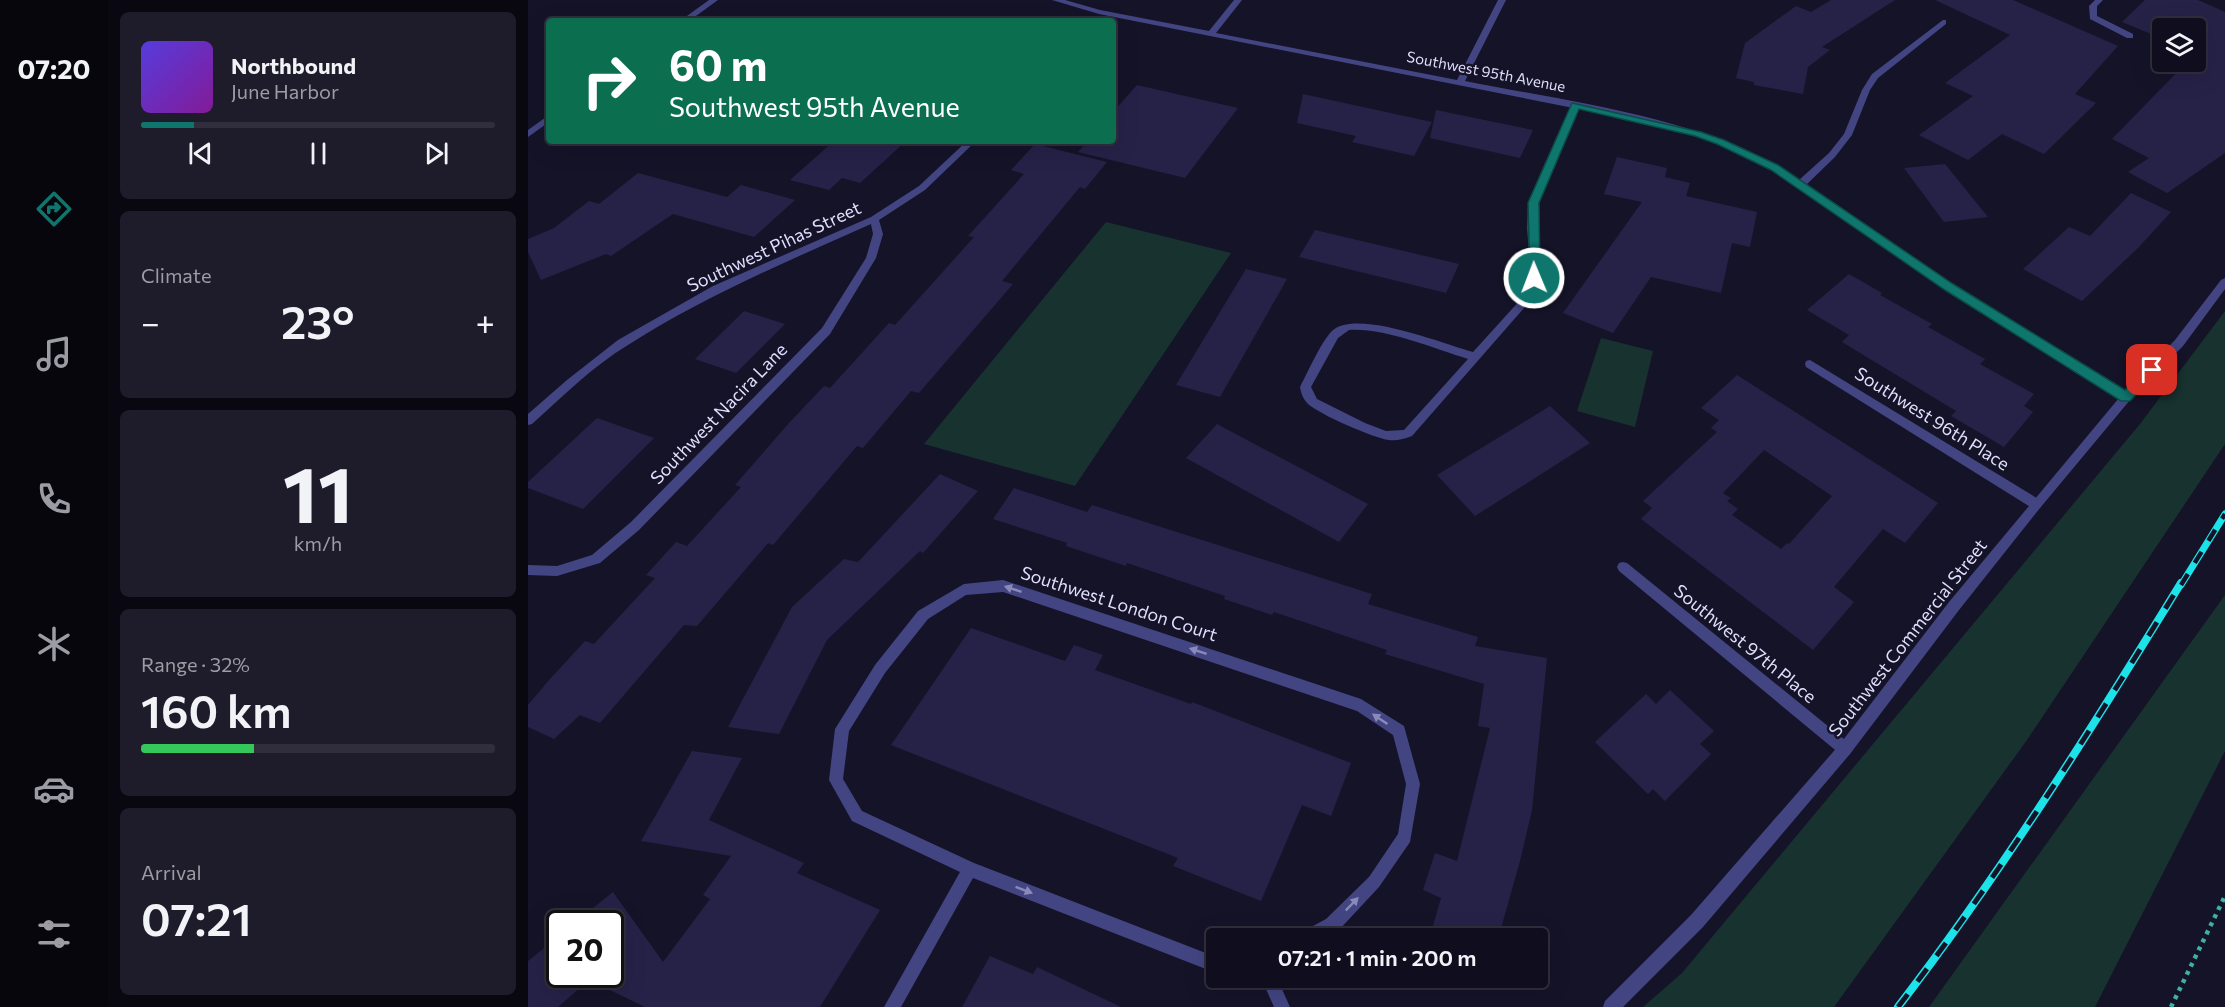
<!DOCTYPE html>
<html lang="en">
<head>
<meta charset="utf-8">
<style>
	body { margin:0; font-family:Commissioner,sans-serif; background:#1e1c2b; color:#f1f3f6; height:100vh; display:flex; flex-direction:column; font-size:22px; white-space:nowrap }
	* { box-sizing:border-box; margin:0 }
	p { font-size:20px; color:#9c9ca4 }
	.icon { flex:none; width:33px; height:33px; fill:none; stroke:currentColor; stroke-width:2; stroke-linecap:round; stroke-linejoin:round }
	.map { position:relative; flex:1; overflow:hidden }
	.drawer { display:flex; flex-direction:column; gap:12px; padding:12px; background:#090810; width:420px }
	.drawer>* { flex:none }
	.banner { position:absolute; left:18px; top:18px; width:570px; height:126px; border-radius:6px; box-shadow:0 6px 24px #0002,0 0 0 2px #302e3c; background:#0b6e4f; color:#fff; overflow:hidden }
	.controls { position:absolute; left:1624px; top:18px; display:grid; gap:12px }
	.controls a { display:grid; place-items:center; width:54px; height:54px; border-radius:6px; background:#100e1e; box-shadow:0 6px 24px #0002,0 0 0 2px #302e3c; font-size:30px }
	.speed { position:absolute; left:18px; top:910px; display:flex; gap:12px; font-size:30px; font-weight:700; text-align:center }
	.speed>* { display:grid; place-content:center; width:78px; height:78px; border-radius:50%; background:#100e1e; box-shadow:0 6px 24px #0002,0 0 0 2px #302e3c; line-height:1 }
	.speed .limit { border:3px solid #111; border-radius:9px; background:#fff; color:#111 }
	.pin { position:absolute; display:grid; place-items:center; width:51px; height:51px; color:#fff; margin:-26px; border-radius:12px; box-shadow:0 3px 9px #0006 }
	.me { position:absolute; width:66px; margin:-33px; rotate:359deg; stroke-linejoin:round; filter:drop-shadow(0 0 4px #0008) }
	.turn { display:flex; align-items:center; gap:21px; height:126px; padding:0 24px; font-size:27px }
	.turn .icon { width:78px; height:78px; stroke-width:2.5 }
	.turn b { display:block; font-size:42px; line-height:51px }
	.big { font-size:45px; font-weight:600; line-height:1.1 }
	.drawer .card { flex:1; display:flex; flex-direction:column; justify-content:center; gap:9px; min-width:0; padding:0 21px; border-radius:9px; background:#1e1c2b }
	.drawer .dial { align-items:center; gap:0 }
	.dial b { font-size:78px; line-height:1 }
	.song { display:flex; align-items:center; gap:18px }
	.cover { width:72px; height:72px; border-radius:9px; background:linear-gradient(135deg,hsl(250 70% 55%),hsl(290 70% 35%)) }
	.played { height:6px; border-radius:3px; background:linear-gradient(90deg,#0f766e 15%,#302e3c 15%) }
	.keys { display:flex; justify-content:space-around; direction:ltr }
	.heat { display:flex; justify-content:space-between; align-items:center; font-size:33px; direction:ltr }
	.charge { height:9px; border-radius:4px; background:linear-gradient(90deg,#34c759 32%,#302e3c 0) }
	.trip { position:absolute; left:678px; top:928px; width:342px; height:60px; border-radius:6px; background:#100e1e; box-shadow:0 6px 24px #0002,0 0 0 2px #302e3c; font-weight:600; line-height:60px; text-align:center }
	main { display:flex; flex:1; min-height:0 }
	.menu { display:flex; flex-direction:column; width:108px; justify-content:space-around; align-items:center; background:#06060c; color:#9c9ca4 }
	.menu .icon { width:42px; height:42px }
	.menu .on { color:#0f766e }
	.menu b { font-size:27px; color:#f1f3f6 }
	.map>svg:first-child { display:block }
	.green { fill:#17322f }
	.building { fill:#262147; fill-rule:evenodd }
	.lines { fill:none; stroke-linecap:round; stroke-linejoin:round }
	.path { stroke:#3db1a2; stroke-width:4.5; stroke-dasharray:4 5; stroke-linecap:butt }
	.service { fill:#434583; fill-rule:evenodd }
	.minor { fill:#434583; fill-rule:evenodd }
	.rail-far1-casing { stroke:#1ce3e9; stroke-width:7 }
	.rail-casing { stroke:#1ce3e9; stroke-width:8 }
	.rail-far1 { stroke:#151328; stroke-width:4.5; stroke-dasharray:13; stroke-linecap:butt }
	.rail { stroke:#151328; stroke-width:5; stroke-dasharray:16; stroke-linecap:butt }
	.oneway { fill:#898ab9 }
	.route { fill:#0f766e; stroke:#0a4d48; stroke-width:1.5 }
	.labels { text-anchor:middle; stroke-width:5; stroke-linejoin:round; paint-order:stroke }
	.far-street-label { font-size:15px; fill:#dfdefc; stroke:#151328 }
	.street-label { font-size:18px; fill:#dfdefc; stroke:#151328 }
</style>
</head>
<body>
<main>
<nav class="menu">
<b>07:20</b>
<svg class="icon on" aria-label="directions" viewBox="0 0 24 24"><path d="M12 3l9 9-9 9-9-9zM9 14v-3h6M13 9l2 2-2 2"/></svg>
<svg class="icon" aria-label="music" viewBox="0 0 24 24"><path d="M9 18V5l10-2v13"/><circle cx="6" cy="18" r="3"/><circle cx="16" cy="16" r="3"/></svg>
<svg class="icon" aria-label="phone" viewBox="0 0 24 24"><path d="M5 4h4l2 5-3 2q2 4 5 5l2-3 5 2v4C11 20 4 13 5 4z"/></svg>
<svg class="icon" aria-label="climate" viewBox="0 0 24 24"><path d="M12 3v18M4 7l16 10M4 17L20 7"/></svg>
<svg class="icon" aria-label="car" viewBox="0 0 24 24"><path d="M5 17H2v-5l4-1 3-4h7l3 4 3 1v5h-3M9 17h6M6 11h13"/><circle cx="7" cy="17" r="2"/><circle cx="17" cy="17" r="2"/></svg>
<svg class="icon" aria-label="filters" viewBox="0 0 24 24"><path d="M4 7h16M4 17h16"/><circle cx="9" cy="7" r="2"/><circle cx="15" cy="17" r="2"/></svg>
</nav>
<section class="drawer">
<div class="card">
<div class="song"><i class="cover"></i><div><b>Northbound</b><p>June Harbor</p></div></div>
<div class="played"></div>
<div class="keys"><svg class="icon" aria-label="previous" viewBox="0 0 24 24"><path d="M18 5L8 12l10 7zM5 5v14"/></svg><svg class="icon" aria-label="pause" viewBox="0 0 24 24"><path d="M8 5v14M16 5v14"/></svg><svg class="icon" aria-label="next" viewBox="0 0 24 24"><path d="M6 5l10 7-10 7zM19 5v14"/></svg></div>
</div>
<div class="card"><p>Climate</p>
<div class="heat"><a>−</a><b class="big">23°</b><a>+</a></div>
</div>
<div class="card dial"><b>11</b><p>km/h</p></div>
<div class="card"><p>Range · 32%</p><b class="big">160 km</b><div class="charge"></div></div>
<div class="card"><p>Arrival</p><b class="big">07:21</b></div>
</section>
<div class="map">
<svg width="1697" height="1007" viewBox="0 0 1697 1007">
	<rect width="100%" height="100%" fill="#151328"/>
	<g class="green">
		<polygon points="578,222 703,253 547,486 396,444"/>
		<polygon points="1697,311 1697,444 1499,740 1306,1007 1115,1007 1154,973 1612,424"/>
		<polygon points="1073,338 1125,351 1107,427 1049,411"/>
		<polygon points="1697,595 1697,751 1567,1007 1401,1007"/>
	</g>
	<g class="building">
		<polygon points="1303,0 1367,0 1294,47 1302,50 1280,67 1275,94 1226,85 1226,82 1208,78 1217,43 1268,6 1283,12"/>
		<polygon points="1407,0 1485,0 1590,46 1547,94 1568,103 1516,154 1474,134 1440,160 1391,135 1445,96 1417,83 1482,35"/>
		<polygon points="1617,0 1670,0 1697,12 1697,153 1639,193 1600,172 1621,158 1584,139 1659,62 1668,62 1668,28 1635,28 1635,39 1594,22"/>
		<polygon points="609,85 710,108 657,178 550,152 560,141 585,141 585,112"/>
		<polygon points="775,94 904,122 886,156 824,142 828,136 769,123"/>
		<polygon points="908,110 1005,130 992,158 902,138"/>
		<polygon points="306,141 378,141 332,183 314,178 301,190 262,180"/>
		<polygon points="507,144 579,162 557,189 552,187 474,281 485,284 391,393 383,391 335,448 329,446 245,545 240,543 169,626 156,625 72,723 52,715 26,739 0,727 0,705 22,679 57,641 66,644 127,578 118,575 148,542 159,546 213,487 207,485 261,423 296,386 302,388 361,323 367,325 446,237 440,236 496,174 483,170"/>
		<polygon points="1089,157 1139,168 1137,177 1162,183 1158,196 1229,212 1222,247 1204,243 1193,293 1123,277 1085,333 1035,313 1114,202 1076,194"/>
		<polygon points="1417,164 1460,217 1416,222 1376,168"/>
		<polygon points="110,173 199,197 213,185 267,200 226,237 145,214 83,256 78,254 13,280 0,252 0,239 26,228 61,201 71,204"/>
		<polygon points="1603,193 1643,212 1611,247 1554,301 1495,269 1541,227 1562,236"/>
		<polygon points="787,230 931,264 918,293 771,257"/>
		<polygon points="718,269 759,279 692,397 648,385"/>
		<polygon points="1321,274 1354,293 1352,295 1404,324 1400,327 1457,359 1452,364 1506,394 1496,406 1505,412 1476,447 1423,416 1428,411 1314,342 1321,335 1279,310"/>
		<polygon points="216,311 257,324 208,373 167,359"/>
		<path d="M1209,375L1410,503L1377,543L1355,529L1306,587L1326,602L1285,650L1113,519L1124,508L1115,501L1189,432L1183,428L1191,420L1173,408ZM1236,450L1304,496L1261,544L1259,543L1253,549L1204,515L1210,509L1199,501L1203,498L1195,493Z"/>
		<polygon points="1022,406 1062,443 947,516 909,475"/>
		<polygon points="69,418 126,438 55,509 0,488 0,482"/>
		<polygon points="689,424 840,504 811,542 658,458"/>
		<polygon points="412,474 450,491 395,553 392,551 299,640 251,734 200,727 264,607 316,559 330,562"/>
		<polygon points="486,488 559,512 564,505 844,594 840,604 950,637 947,646 1019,658 1004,810 992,861 970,939 901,939 913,898 895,890 907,853 929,861 962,728 950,726 956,684 857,654 859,650 746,612 744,615 696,599 697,596 599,563 598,566 538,546 539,543 465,519"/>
		<polygon points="443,628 537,661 546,645 575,655 567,670 663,704 664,702 823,763 803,816 774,805 733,901 645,866 650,858 363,745"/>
		<polygon points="1142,690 1186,731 1172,744 1183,754 1137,801 1125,789 1120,794 1067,742 1118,694 1128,704"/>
		<polygon points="164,751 214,758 181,820 276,863 269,873 352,910 292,1007 117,1007 61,980 30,1007 0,1007 0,961 32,935 32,975 82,975 82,924 45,924 85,892 135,962 182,899 175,895 203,856 113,841"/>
		<polygon points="462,956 505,974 509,967 593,1007 434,1007"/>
	</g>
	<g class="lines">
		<polyline class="path" points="1643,1007 1697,896"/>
		<g class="service">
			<polygon points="1567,0 1575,0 1569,6 1569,16 1605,34 1605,38 1599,38 1562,19 1561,6"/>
			<path d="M1047,102L1051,105L1010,203L1011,277L1003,300L884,436C876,439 869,441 861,440C845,438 791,414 780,404C775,399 773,393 772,387C780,372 793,342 804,331C827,308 916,344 945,352L994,298L998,289L1002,265L999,228L1000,203L1043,105ZM821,330C858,328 904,348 940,359L876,430L858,431L837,423L789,399L783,387L810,338Z"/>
			<polygon points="1282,360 1512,500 1514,504 1512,508 1504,508 1278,367 1277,364 1278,361"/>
			<polygon points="1095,562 1099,563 1322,744 1324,749 1322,754 1317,756 1312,754 1091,571 1089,567 1091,563"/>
		</g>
		<g class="minor">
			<polygon points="181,0 190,0 161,21 152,21"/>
			<path d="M524,0H537L572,10L681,31L706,0H714L688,33L929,80L970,0H978L937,81C1046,103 1178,117 1271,180L1301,153L1316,134L1334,90L1344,74L1415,20H1418V24L1350,78L1342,90L1324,135L1307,157L1278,185L1425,284L1597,391L1647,340L1693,280L1697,278V289L1655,346L1602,400L1512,508L1431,610L1322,754L1175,927L1095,1007H1075L1077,1001L1163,915L1312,744L1421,602L1591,398L1417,290L1244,170L1190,144L1167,136L1081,115L571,14Z"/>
			<polygon points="21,115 21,122 0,137 0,130"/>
			<path d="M439,141H448L397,190L351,220L355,234L348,258L302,334L111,530L72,563L29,576L0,575V565L29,566L64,555L103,522L294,328L338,258L345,234L343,224C260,261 177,296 100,345C65,366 34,397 4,424L0,425V414L39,380L90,340L185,286L343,217L391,186Z"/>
			<polygon points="475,580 833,699 876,726 892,784 882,842 851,887 810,931 794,939 770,939 772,933 798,919 841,877 870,834 878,784 865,735 829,711 475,592 438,595 400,619 357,673 321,731 315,779 334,811 446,863 688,957 688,973 445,878 373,1007 356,1007 432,872 324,821 301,780 307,729 347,665 390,611 436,584"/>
			<polygon points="733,978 749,978 762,1007 746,1007"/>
		</g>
		<g class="rail-far1-casing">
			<polyline id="rail-far1" points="1653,585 1697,514"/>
		</g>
		<g class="rail-casing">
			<path id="rail" d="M1370,1007C1474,872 1564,728 1653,583"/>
		</g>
		<use href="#rail-far1" class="rail-far1"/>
		<use href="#rail" class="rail"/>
	</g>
	<defs><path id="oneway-solid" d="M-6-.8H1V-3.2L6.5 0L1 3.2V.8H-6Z" transform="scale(1.5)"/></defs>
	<g class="oneway">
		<use href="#oneway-solid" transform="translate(485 589) rotate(-162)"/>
		<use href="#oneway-solid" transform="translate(670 651) rotate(-162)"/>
		<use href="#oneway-solid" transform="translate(852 719) rotate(-146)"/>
		<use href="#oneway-solid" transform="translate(496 890) rotate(21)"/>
		<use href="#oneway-solid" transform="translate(824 904) rotate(-46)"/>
	</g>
	<polygon class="route" points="1044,103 1173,132 1196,140 1250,165 1425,284 1597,390 1620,367 1629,367 1631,370 1602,401 1593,401 1417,290 1243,170 1189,144 1167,136 1051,109 1011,203 1012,278 1011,281 1002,281 1000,203"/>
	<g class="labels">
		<g class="far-street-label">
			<text transform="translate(958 72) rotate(11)" y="5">Southwest 95th Avenue</text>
		</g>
		<g class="street-label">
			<text transform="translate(246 247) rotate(-25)" y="6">Southwest Pihas Street</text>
			<text transform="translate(191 414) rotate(-46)" y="6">Southwest Nacira Lane</text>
			<text transform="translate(1404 419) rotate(32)" y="6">Southwest 96th Place</text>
			<text transform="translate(591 604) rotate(18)" y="6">Southwest London Court</text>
			<text transform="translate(1380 638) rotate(-52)" y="6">Southwest Commercial Street</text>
			<text transform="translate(1217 644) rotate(39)" y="6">Southwest 97th Place</text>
		</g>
	</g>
</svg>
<div class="controls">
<a><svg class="icon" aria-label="layers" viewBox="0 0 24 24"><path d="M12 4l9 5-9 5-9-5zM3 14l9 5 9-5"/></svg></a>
</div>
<div class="speed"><div class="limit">20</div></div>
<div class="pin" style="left:1624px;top:370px;background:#d93025"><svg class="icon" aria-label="arrive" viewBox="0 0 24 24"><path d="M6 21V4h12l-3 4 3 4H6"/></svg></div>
<svg class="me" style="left:1006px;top:278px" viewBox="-20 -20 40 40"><circle r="17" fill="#0f766e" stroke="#fff" stroke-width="3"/><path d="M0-11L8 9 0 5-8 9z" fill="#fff"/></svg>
<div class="trip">07:21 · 1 min · 200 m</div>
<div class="banner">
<div class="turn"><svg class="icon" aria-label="right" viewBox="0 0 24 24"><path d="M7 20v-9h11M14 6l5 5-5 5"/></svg><div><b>60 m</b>Southwest 95th Avenue</div></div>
</div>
</div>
</main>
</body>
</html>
